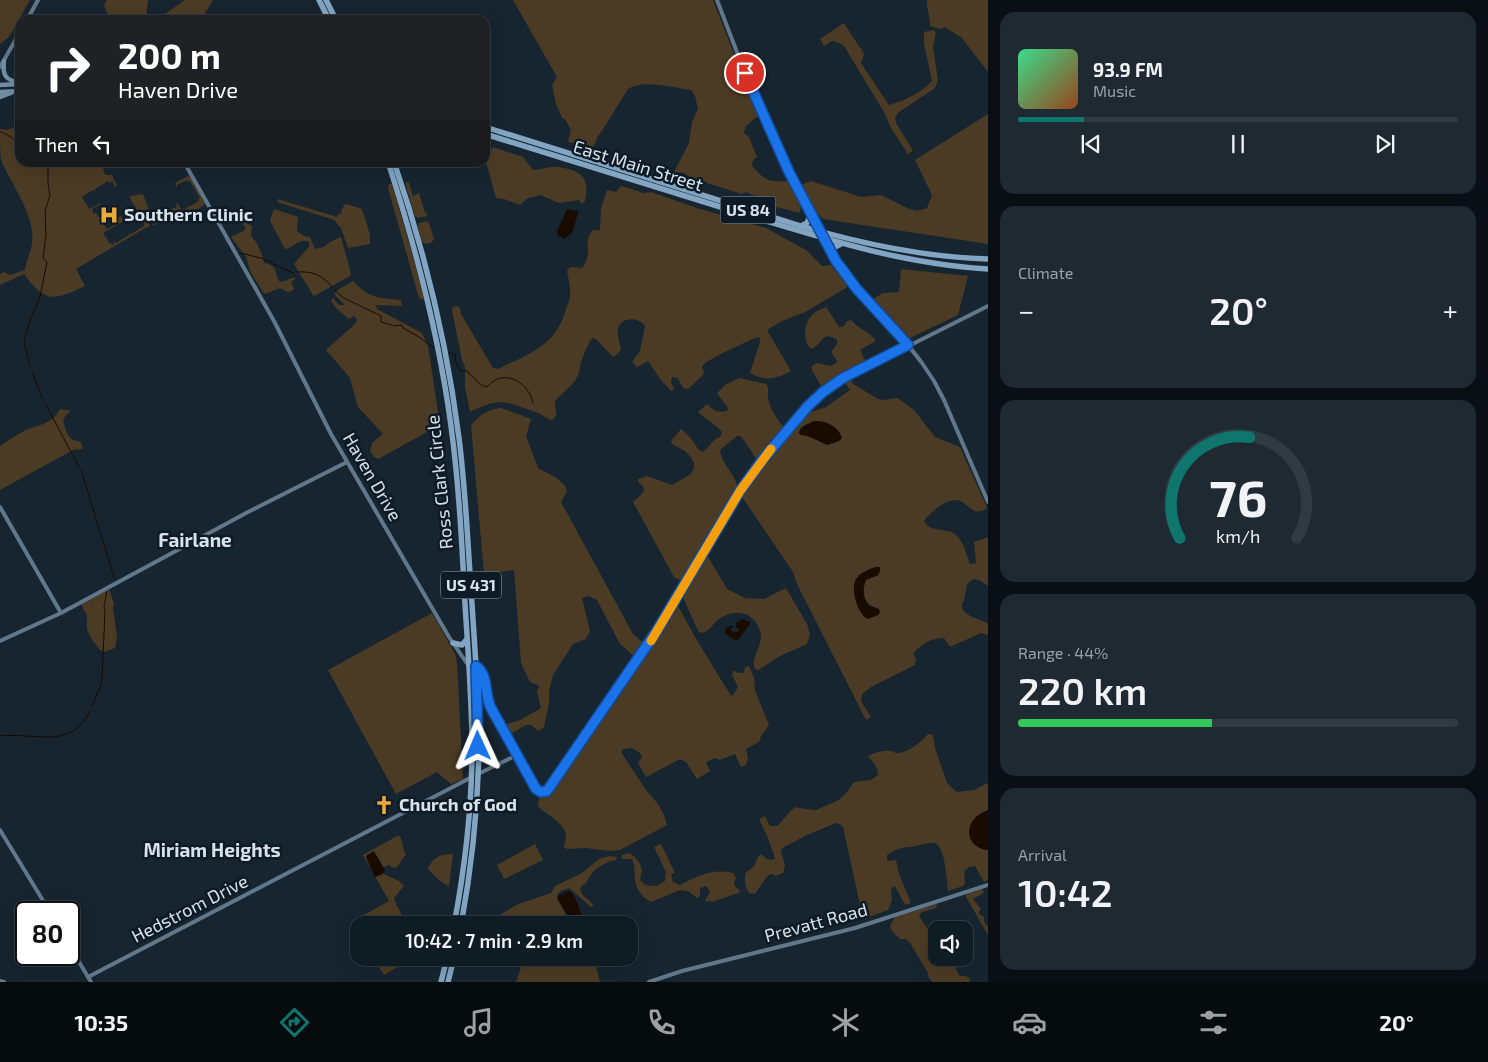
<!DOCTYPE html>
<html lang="en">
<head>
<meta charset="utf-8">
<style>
	body { margin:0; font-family:"Exo 2",sans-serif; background:#1e2931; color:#f1f3f6; height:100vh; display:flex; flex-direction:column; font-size:19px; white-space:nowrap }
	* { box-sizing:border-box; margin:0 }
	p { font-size:16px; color:#9ca1a6 }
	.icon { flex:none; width:28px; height:28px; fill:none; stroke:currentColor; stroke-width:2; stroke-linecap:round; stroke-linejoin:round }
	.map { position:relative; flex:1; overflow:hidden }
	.side { display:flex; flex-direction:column; gap:12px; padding:12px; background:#090f14; width:500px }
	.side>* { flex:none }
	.top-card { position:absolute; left:15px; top:15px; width:475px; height:152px; border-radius:15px; box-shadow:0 5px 20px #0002,0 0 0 1px #303a41; background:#202124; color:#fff; overflow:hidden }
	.fabs { position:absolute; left:928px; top:921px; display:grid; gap:10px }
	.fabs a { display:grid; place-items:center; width:45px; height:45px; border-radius:10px; background:#101c24; box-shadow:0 5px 20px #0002,0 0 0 1px #303a41; font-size:25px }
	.speed { position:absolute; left:15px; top:901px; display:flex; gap:10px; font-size:25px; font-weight:700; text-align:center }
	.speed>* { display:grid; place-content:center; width:65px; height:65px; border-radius:50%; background:#101c24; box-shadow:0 5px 20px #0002,0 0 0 1px #303a41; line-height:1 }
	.speed .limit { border:2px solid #111; border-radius:8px; background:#fff; color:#111 }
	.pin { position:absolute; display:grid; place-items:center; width:42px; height:42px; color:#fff; margin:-21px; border:2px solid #fff; border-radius:50%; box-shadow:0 1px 5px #0007 }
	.me { position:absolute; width:55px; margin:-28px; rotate:359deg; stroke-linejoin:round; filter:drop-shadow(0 0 4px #0008) }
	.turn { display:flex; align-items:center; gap:18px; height:105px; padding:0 20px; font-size:22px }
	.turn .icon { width:65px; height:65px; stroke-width:2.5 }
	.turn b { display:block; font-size:35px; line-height:42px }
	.then { display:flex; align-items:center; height:48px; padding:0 20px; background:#0003; gap:10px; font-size:19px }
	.big { font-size:38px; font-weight:600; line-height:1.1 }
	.side .widget { flex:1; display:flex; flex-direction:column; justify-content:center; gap:8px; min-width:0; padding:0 18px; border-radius:15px; background:#1e2931 }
	.side .dial { align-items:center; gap:0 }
	.dial svg { height:130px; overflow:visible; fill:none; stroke:#303a41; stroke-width:7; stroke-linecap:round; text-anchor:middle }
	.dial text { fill:#f1f3f6; stroke:none }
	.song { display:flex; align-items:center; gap:15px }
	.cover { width:60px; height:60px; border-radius:8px; background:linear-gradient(135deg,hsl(150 70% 55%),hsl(20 70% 35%)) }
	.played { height:5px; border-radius:2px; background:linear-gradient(90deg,#0f766e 15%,#303a41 15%) }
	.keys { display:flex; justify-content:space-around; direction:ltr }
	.heat { display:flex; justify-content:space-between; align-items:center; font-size:28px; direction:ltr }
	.charge { height:8px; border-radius:4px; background:linear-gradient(90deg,#34c759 44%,#303a41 0) }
	.trip { position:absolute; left:350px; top:916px; width:288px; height:50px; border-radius:15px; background:#101c24; box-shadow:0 5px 20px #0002,0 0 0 1px #303a41; font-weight:600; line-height:50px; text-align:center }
	.tabs { display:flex; height:80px; justify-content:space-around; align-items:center; background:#060b0e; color:#9ca1a6 }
	.tabs .icon { width:35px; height:35px }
	.tabs .current { color:#0f766e }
	.tabs b { font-size:22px; color:#f1f3f6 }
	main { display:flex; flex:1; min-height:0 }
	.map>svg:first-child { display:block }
	.green { fill:#4c3b24; fill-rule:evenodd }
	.water { fill:#1a0b00 }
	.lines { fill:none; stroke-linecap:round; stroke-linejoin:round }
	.stream { stroke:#1a0b00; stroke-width:1 }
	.secondary { stroke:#61788b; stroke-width:4 }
	.primary { stroke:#7290a8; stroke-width:4.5 }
	.highway { stroke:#81a5c2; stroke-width:5.5 }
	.route-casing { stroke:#114b97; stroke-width:12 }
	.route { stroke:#1a73e8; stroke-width:9 }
	.slow { stroke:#f59e0b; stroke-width:9 }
	.labels { text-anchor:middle; stroke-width:5; stroke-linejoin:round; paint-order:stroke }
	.shield { fill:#0d1b26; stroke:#9ca6af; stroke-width:1 }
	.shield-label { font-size:16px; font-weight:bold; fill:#d9e2ea }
	.street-label { font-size:18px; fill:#d9e2ea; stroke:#0d1b26 }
	.poi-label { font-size:18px; font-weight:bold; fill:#d9e2ea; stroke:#0d1b26; text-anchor:start }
	.neighbourhood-label { font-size:19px; font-weight:bold; fill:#d9e2ea; stroke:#0d1b26 }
</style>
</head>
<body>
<main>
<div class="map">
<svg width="988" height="982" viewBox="0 0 988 982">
	<rect width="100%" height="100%" fill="#162530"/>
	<g class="green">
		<polygon points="0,0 30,0 9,37 0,44"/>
		<polygon points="107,0 148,0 146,20 110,20 104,5"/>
		<polygon points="185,0 213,0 201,20 156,20"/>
		<path d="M513,0H713L758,116L745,127L744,133L749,137L757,157L753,160L752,165C763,181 771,182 789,181C794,191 805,202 799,213L770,205L762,199L746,192L742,194L691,178C685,173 682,171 675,173V170L689,143L692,122L698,109L695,96L691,90C673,88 644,79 628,89L602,131C596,136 597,143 592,148L568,142L571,130L565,119L562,118L556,104L552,85L557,77Z"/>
		<path d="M927,0H988V72L962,38L945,27L940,29L930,26C931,17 926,9 927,0Z"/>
		<path d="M844,23L864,54L861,63L889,105C904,101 921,93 932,81L924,44V32L933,30L936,32L933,47L938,80L935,88L899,112L895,118L896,123L913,151L908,154L891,128L884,112L844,46L837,42L832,41L824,46L820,39Z"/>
		<polygon points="988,114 988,244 823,219 816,212 800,185 811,181 861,197 881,195 907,208 917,211 927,208 932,195 915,160"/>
		<path d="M20,126V162L103,163L105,166L103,169L104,172L106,175H112L117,186L114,187V185L112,181L110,183L108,181L95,189V191L93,190L82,197L89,209L101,203L100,205L93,208L92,210L94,214L96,213L107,229L118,223V220L116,219L121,216L124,221L103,233L110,244L111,243L113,245L114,244V241L116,243L129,235V233L131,234L144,226V222L130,198V196L143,194L151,215L153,214V210L155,211L163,208L165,215L172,212L171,209L177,207L176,203H177L182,210L188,208V206L189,207L199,201L198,199L200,198L190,181L188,182L187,180L177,185V187H176L175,183L188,176L191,177L205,204L198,209L174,213L153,226L152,222H150L149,228L147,227L76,269L85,286C54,301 45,303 24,274L0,285V274L4,272L10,275L25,270C26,261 31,252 32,243C36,216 11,184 1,160C0,152 0,138 0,129L6,130Z"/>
		<path d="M493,147L523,157L533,170C541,170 550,166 557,167C569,168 584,172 586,185C587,190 586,196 585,201L582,204L579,200L559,203L540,195L526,199L520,205L504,199L496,198L486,162Z"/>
		<polygon points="408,182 409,183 413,196 419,193 425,213 427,213 427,216 418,218 415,216 406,186 406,183"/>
		<polygon points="389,184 392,184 411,250 424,298 423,300 419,298 388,188"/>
		<path d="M621,186L644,193L651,192L697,208L766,228L806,250L822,266L831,265L845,282L847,286L846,288L805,312L782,321L767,330L791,371C775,379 767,382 750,373L760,342V338L757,337C749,341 702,361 702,367C702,369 704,371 704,374L688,389L683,388L678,378L672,377L671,382L674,389L671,391L661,380L648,361L637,367L632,362L640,351L645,326C639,317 621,316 618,329C617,335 620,344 621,350L617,354L613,357L596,339L593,338L590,341C586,349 582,358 580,367C579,373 578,377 574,382C570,388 556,398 555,402C553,410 561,413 552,420C546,419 543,415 538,413C506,402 502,396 470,412L465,387V367L462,360L452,310L453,307L457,306L460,308L461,314L493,368L498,369C529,354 556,346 566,309C568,304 570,299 570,294C571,287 568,278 567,271L570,267L582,268C595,251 581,244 593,230H600L601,209L607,190L616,192Z"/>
		<polygon points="278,199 337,217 338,214 340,215 344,205 346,204 362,209 370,235 370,244 348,248 341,228 334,220 277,202"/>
		<path d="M274,209L298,217L297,231L304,236L310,237L314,247L316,249L324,247L330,242L341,237L351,274L350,276L314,296L313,295L294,264L309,247V242C300,237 293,249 285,249L270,221Z"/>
		<path d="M243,221L252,226C252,229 251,232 251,235C252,238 255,240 256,242C260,249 263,256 264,263C279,266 274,272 279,281L282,282L295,277V279L291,282L294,288L292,291L288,292L280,288L265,294L263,292L251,273L246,257L231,237L245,230V227L242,223Z"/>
		<polygon points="426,221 429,223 434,239 432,242 426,244 422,242 418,227 419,223"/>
		<polygon points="901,269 968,276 958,315 910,338 871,300 883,293 899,292"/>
		<path d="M353,281C369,298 378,298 401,300L402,306L376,305L377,309L422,333L428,346L440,425L378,459L374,457L370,451L372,443L383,434L358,407L350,378L326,350L356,323L357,319L354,316L349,319L336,308L331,301L333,298L339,305H345L334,294L339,289Z"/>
		<path d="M826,307L839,327H843L847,321L851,320C858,328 867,331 875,339V341L860,350L866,362L836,378L822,388L812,370V366L817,363L830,366L835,364L837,361L831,352L837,344V340C822,329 823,345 811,349C803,341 803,324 812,315C816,311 821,309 826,307Z"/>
		<path d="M740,378L766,384C770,389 767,393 768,399C771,410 777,419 784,428L757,460L741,436H737L720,450C722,465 734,472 738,488L723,510L684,582L674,577L633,502L642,494L644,490L643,486L638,482V479L647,476L672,485L691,474L694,468V463L691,457L685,451L672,444L671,441L681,429L691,438L698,449L702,452C710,448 711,440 720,437L722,432C715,423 706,420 698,412L707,404C714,411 717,413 727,411L728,408L717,393L726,384Z"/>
		<path d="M851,379L853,384L878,399L884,400L897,398L899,399L914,410L935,437L960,447L987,508C973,517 971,506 960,501C949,496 930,512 924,521C931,534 945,526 956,535C964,542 966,554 970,564L976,563L974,542L988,537V586L979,580L973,579L967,584L964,601L962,603C960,617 979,617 988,624V635L981,633L950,647L944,638C931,638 921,644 913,654L916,659L915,665L871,687L862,694L861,701L871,717L866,720L797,584L793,572L740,494L776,447L808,413L826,407L850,390L845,383L848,380ZM805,425L842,438L833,444C820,442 810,437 799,433L800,429ZM880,568L878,575L866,580C860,595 864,604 879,609L865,618L861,612L854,588Z"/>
		<path d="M501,408L531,419L526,436L538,468L557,478L565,486L567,491L561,502L633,634L645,644L635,657L620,644L597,600L588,596L582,598L590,631L586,639L573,644L553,675L549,691V703L544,727L538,731L531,725H526L509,735L504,725L520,720L541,708L537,692L539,686L530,682L521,663L514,570L484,574L471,425C481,414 486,410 501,408Z"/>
		<path d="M60,409L71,411L66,415L63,420L66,431L71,439L81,442L83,449L73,450L0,490V446C8,441 16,435 24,431C39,424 52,425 60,409Z"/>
		<path d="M707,555L727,589L745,598L764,599L786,588L807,624L810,634L807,644L780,656L758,670L755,669C749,654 769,644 757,624C748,610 732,610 719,619C712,624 710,632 701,633L698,631L682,595Z"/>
		<polygon points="109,589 114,603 113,608 117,637 115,648 104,652 99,649 91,638 87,629 87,615 81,604"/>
		<path d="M677,604L695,637L731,696L733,695L738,687L732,675L734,670L738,673H744L745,667L749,666L754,678L755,691L769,725L761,736L759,742L746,749L748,758L746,765L741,767L735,754L720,760L715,758L706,762L710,771L697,779L686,762L680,759L646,777L638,763L642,757L640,753L632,748L623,749L621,752L646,790L658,804L664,815L667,825L620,850L609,851L585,848L567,849L564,847C564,844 566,841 566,839C568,824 546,815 538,806L539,799C556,788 573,757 586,740C617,694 648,650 677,604Z"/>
		<polygon points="432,613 455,654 457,662 463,779 451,784 437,772 396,794 328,670"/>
		<path d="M928,734L933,735L935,748L947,783L957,792L974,790L988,783V810L978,815L983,850H988V880L984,882L975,866L969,867L964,871L965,883L963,886L948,891C947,881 945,846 935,843C930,842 921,845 916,846C902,848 899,847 887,855V861L896,860L899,874L911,903L905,905L895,886L891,888L892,900L888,910L863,919L843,827L840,824L836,823L807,835L782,848L781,852L785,865L783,873L775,876L773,874L768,875L755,894L749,893C746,888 743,880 746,873C748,870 753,868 755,864C757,859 757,858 761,854L767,859L772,860L775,858L768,838L759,819L765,816L770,826H777C784,820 789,811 796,807L806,809L816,810L839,800L847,792L854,782L871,780L878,775C878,767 873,762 868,756C874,753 884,750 890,751C895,752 894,753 898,753C909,752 921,742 928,734Z"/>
		<path d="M397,836H400C403,842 402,848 406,854L397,867L393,868L389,865L384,867V874L399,881L404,886L394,898C396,907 404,916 407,925H359V934L351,922L389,901L363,855Z"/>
		<polygon points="535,844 543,860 504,879 497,865"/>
		<path d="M661,844L675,873L671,874L673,882L680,885C697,876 713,868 733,873L736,878L734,882L735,886L741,892L712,902L710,901L706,902L705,900L708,896L710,891L706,886L700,888V896L697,898L688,891L680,890L651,902C643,898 635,889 635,879C634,870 636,869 632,859H622V855L629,853L634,856L640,864L642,870L640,880L645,885L656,886L665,881L666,872L654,847Z"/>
		<path d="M453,854L449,886C443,884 431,874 428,868C433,857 441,854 453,854Z"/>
		<path d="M609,856L617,857L616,860C606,862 596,867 590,876C589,877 587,882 586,883C583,886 579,886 581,892C584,898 591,900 594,906L591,907L569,888C562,890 556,892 557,899L572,925H519L516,918L507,916L493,922L492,920L516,905L551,893L555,886L582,873L599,859Z"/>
		<path d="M982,889L984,892C981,896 977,896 973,899L981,909L979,912L980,915L984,917V921L986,925L988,926V935L965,895Z"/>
		<path d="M937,904L936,908L922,912L919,916L929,931L933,929L936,934V958H943L945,959L952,958C956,964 955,970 960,976H965L970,978L969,982H932L929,978L928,973L910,943L906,939H900L892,931L890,926L895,917Z"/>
		<polygon points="373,958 404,958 403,964 384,975"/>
		<polygon points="524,958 594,958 600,982 516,982"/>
	</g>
	<g class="water">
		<polygon points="567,209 578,211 578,213 572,233 564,239 558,235 557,231"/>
		<path d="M814,421C825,420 839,426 842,438L839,441L827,445L808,436L801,435L799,433C801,426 808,424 814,421Z"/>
		<path d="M875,567H880V571L878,575L866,580C862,589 863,598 869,606L879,609L880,612L878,615L868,619C858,614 851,592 855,581C859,573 867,570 875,567Z"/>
		<polygon points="742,619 750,622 750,624 737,641 728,636 725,632 727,628 731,625 733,627 731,629 731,631 735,632 739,631 739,629 736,627 736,623"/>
		<path d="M988,810V850C973,849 964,835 972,822C975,816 982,813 988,810Z"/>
		<polygon points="374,851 385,870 383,874 375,877 374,876 366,857 367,855"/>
		<path d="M567,891H570C578,900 580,911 583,921L581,925H575L572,923L558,899V896Z"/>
	</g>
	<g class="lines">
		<g class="stream">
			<path d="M0,132C8,133 12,140 20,142"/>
			<polyline points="240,253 261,258 293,273"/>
			<path d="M298,272C313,271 322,275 332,287"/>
			<polyline points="335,290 342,297 381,316 381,322 394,326 402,325 403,328 419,337 434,348"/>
			<path d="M448,352L456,355L455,360L460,371H467L471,376H473C478,382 479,385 487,387C503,367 529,382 533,403"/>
			<polyline points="30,366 24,342 25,337 29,323 40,297 47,262 43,258 46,235 45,211 50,195 48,184 48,168 47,162"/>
			<polyline points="32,371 42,398"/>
			<polyline points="45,403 79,467"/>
			<polyline points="81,470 114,577"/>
			<polyline points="92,706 101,685 102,678 105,612 104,607 107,591"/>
			<path d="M0,736C35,732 71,751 90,711"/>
		</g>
		<g class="secondary">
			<polyline points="717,0 756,102 789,172 819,231"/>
			<polyline points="27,20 38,0"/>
			<polyline points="0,67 20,32"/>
			<path d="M184,162L274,321L331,434L449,637L466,662L469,665L479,668L482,672L484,677L488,704L536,789L541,793L547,791L656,632L740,491C766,453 804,402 843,379L988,306"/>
			<polyline points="823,237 836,261 855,288 908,345 922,363 934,381 944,400 988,502"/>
			<polyline points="0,507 61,613"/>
			<polyline points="0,641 61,613 248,512 347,462"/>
			<polyline points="478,774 517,755"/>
			<polyline points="0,830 50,912"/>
			<polyline points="69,945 91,982"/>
			<polyline points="88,977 472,777"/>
			<polyline points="0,981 4,982"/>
			<polyline points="649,982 682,971 855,928 988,885"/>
		</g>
		<g class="primary">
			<path d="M4,61C2,76 6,80 20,83"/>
			<polyline points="0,85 19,84"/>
			<polyline points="0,92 20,91"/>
			<polyline points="0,97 11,93"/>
		</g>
		<g class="highway">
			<polyline points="319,0 329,20"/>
			<polyline points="326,0 336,20"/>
			<path d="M485,127L801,226C862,244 924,257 988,259"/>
			<path d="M485,134C566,159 647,184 727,209C813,235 898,264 988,269"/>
			<path d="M388,162C416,248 439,336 451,426C459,485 462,545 465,604C468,652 472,700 472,748C472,807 465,867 454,925"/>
			<path d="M394,162C425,252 447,344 459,438C466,493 468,549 472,604C475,652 479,700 479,748C478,807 472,866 461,925"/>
			<polyline points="801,226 807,223 811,214"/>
			<polyline points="832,255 835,247 841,244"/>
			<polyline points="453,643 462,645 467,639"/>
			<polyline points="441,982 447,958"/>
			<polyline points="448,982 454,958"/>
		</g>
	</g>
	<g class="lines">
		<g class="route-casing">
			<path id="route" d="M478,746L476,666C489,674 484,695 491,708L536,789L541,792L547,791L656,632L740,491L763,459L808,406L823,392L843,378L908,345L856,288L836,261L789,172L745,73"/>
		</g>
		<use href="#route" class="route"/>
		<polyline class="slow" points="651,641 740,491 771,449"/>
	</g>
	<defs>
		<g id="hospital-bare" transform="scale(1.5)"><path d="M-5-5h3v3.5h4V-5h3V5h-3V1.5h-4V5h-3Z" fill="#eba93a" stroke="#0d1b26" stroke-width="2.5" paint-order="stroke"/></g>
		<g id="church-bare" transform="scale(1.5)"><path d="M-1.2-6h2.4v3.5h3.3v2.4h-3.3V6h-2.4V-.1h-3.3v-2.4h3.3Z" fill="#eba93a" stroke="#0d1b26" stroke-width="2.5" paint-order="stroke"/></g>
	</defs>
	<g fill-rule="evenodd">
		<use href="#hospital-bare" x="109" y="215"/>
		<use href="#church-bare" x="384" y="805"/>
	</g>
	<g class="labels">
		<g class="shield">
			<rect x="720.5" y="196.5" width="55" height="27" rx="4"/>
			<rect x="441" y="571.5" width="60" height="27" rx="4"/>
		</g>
		<g class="shield-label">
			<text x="748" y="216">US 84</text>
			<text x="471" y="591">US 431</text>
		</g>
		<g class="street-label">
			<text transform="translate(638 166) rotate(17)" y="6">East Main Street</text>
			<text transform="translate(372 477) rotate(60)" y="6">Haven Drive</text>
			<text transform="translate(440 482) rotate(-96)" y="6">Ross Clark Circle</text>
			<text transform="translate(190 909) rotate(-27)" y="6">Hedstrom Drive</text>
			<text transform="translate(816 923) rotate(-15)" y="6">Prevatt Road</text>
		</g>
		<g class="poi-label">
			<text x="124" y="221">Southern Clinic</text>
			<text x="399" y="811">Church of God</text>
		</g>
		<g class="neighbourhood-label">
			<text x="195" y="547">Fairlane</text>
			<text x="212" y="857">Miriam Heights</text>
		</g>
	</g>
</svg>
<div class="fabs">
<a><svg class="icon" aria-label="sound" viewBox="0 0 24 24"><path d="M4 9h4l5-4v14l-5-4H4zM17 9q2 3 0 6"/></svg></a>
</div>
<div class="speed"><div class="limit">80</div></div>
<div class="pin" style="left:745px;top:73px;background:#d93025"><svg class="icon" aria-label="arrive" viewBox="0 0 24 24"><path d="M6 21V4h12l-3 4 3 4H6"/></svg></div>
<svg class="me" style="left:478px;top:746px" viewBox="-20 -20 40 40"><path d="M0-17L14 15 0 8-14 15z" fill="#1a73e8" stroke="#fff" stroke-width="4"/></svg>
<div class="trip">10:42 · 7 min · 2.9 km</div>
<div class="top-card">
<div class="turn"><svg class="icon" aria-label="right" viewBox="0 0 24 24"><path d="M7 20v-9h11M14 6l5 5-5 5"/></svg><div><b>200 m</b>Haven Drive</div></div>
<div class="then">Then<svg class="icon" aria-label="left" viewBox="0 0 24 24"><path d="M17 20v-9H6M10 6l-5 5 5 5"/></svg></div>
</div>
</div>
<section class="side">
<div class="widget">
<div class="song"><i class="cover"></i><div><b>93.9 FM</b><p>Music</p></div></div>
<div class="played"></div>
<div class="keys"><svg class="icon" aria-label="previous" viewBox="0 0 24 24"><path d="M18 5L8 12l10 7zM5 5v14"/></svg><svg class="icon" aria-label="pause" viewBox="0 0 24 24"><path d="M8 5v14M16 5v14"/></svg><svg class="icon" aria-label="next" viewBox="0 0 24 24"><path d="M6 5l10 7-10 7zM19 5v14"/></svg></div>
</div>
<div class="widget"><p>Climate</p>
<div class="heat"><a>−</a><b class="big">20°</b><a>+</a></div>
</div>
<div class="widget dial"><svg viewBox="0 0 100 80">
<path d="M14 69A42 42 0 1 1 86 69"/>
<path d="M14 69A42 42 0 0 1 57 7" stroke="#0f766e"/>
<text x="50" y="56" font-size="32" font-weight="700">76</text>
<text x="50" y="72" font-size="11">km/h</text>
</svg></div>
<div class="widget"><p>Range · 44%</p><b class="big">220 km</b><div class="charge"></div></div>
<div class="widget"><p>Arrival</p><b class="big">10:42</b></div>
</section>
</main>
<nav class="tabs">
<b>10:35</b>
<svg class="icon current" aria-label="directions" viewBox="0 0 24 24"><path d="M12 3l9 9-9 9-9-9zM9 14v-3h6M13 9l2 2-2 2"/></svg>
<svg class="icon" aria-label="music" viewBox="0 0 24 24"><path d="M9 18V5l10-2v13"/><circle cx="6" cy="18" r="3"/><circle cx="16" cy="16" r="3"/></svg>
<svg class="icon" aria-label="phone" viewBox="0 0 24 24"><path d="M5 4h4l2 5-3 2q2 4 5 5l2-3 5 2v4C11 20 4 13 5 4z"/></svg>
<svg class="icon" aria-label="climate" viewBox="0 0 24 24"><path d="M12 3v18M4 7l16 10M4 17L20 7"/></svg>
<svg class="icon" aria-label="car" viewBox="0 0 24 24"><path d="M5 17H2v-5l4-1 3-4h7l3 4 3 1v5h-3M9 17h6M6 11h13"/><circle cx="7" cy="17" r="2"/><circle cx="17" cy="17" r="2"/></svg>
<svg class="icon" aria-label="filters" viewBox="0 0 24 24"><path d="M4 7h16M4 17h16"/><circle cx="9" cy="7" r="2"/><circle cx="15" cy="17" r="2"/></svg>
<b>20°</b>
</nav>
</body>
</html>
